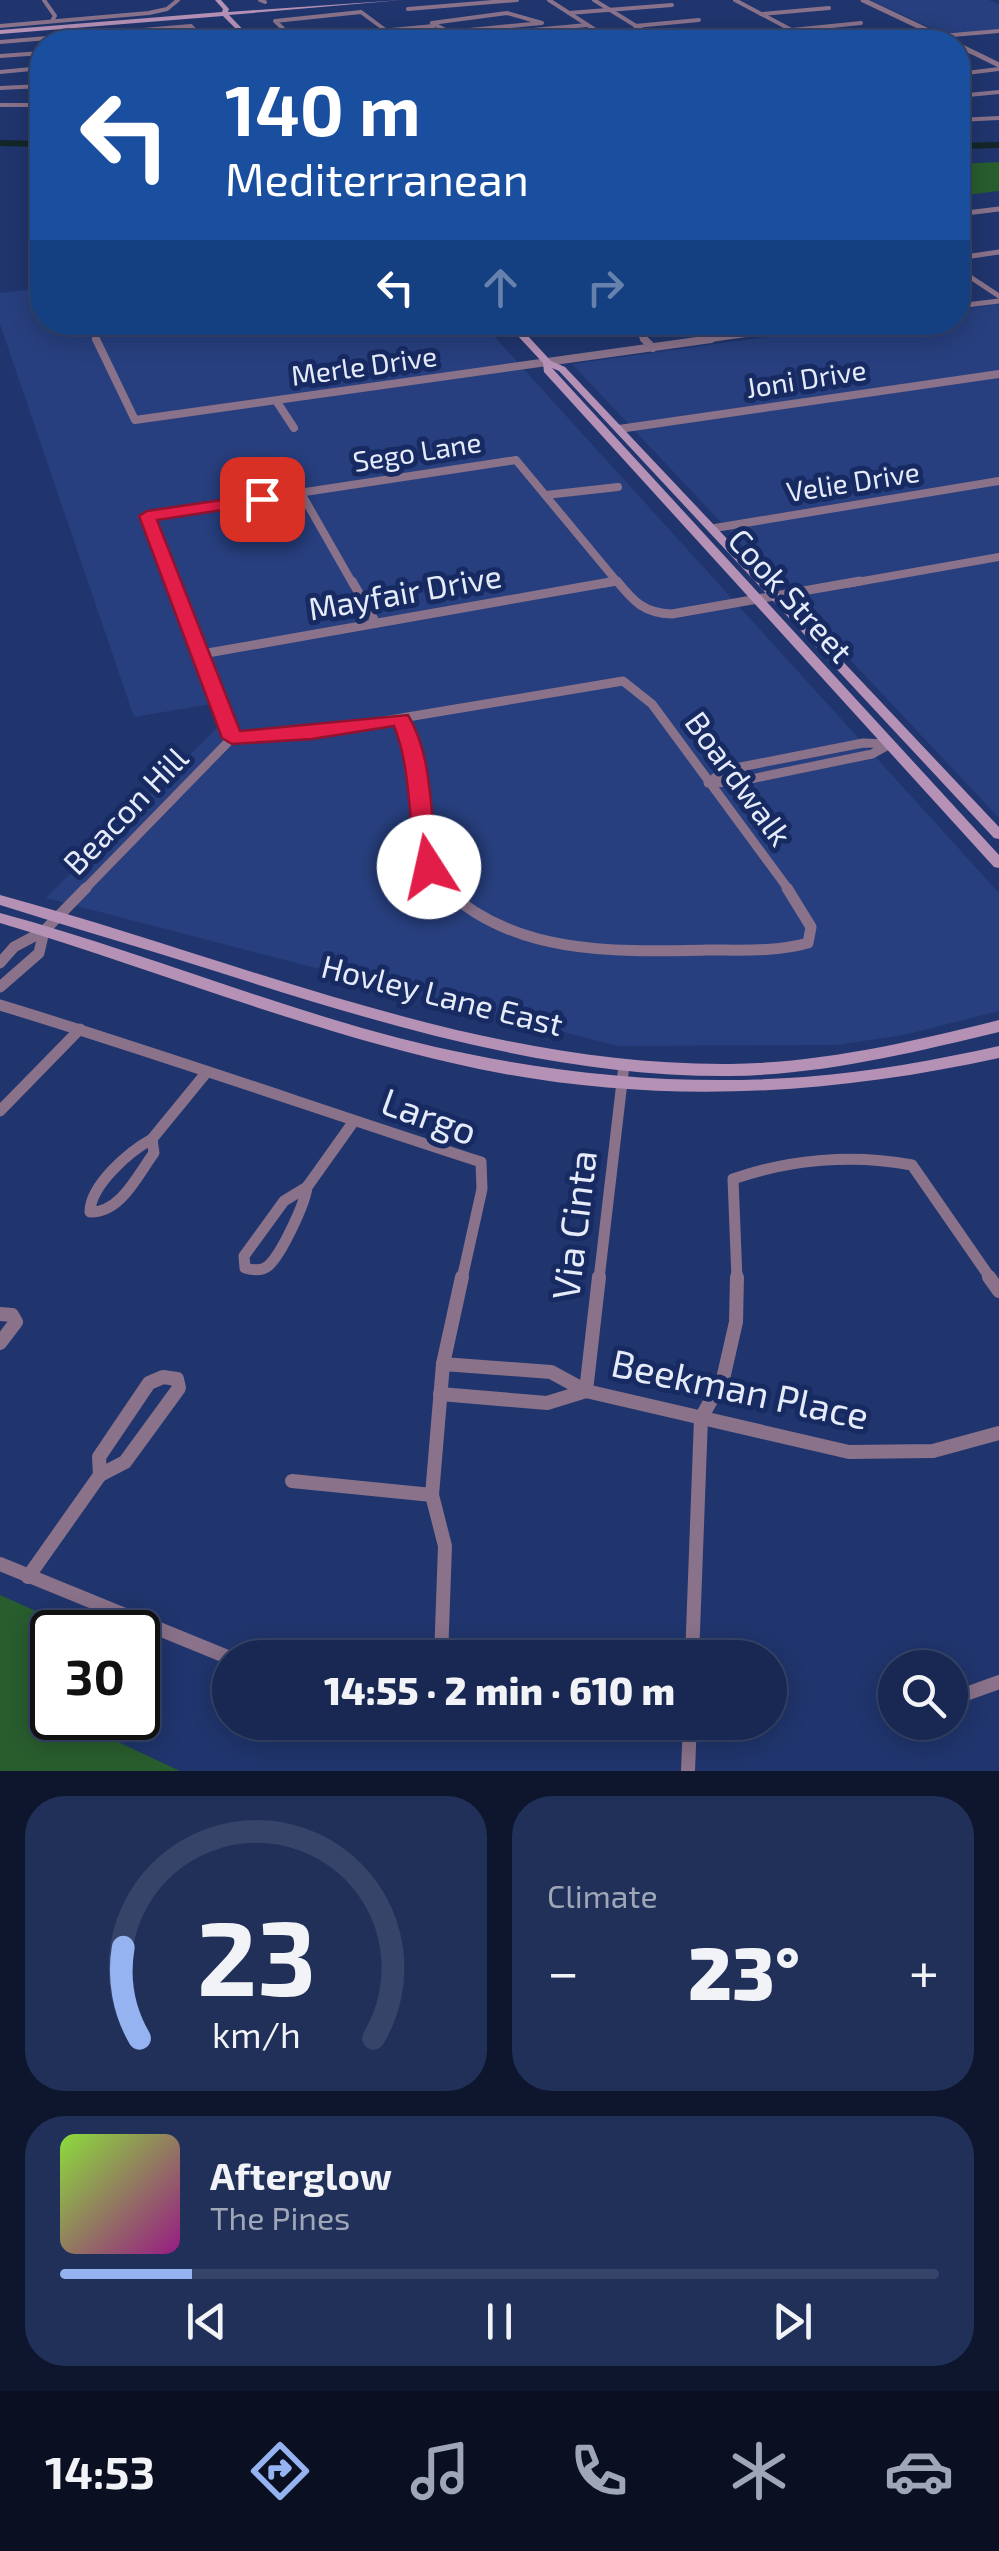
<!DOCTYPE html>
<html lang="en">
<head>
<meta charset="utf-8">
<style>
	body { margin:0; font-family:"Exo 2",sans-serif; background:#213059; color:#f1f3f6; height:100vh; display:flex; flex-direction:column; font-size:38px; white-space:nowrap }
	* { box-sizing:border-box; margin:0 }
	p { font-size:32px; color:#9fa6b8 }
	.icon { flex:none; width:55px; height:55px; fill:none; stroke:currentColor; stroke-width:2; stroke-linecap:round; stroke-linejoin:round }
	.map { position:relative; height:1771px; overflow:hidden }
	.details { display:flex; flex-direction:column; gap:25px; padding:25px; background:#0d162d; flex:1 }
	.details>* { flex:none }
	.top-card { position:absolute; left:30px; top:30px; width:940px; height:305px; border-radius:40px; box-shadow:0 5px 25px #0003,0 0 0 2px #364469; background:#1a4fa0; color:#fff; overflow:hidden }
	.fabs { position:absolute; left:878px; top:1650px; display:grid; gap:20px }
	.fabs a { display:grid; place-items:center; width:90px; height:90px; border-radius:50%; background:#182852; box-shadow:0 5px 25px #0003,0 0 0 2px #364469; font-size:50px }
	.speed { position:absolute; left:30px; top:1610px; display:flex; gap:20px; font-size:50px; font-weight:700; text-align:center }
	.speed>* { display:grid; place-content:center; width:130px; height:130px; border-radius:50%; background:#182852; box-shadow:0 5px 25px #0003,0 0 0 2px #364469; line-height:1 }
	.speed .limit { border:5px solid #111; border-radius:15px; background:#fff; color:#111 }
	.pin { position:absolute; display:grid; place-items:center; width:85px; height:85px; color:#fff; margin:-42px; border-radius:20px; box-shadow:0 5px 15px #0006 }
	.me { position:absolute; width:110px; margin:-55px; rotate:350deg; stroke-linejoin:round; filter:drop-shadow(0 0 8px #0008) }
	.turn { display:flex; align-items:center; gap:35px; height:210px; padding:0 30px; font-size:45px }
	.turn .icon { width:130px; height:130px; stroke-width:2.5 }
	.turn b { display:block; font-size:70px; line-height:85px }
	.lanes { display:flex; align-items:center; height:95px; padding:0 30px; background:#0003; justify-content:center; gap:50px; direction:ltr }
	.lanes .off { opacity:.35 }
	.big { font-size:75px; font-weight:800; line-height:1.1 }
	.details .widget { flex:1; display:flex; flex-direction:column; justify-content:center; gap:15px; min-width:0; padding:0 35px; border-radius:40px; background:#213059 }
	.details .dial { align-items:center; gap:0 }
	.dial svg { height:260px; overflow:visible; fill:none; stroke:#364469; stroke-width:7; stroke-linecap:round; text-anchor:middle }
	.dial text { fill:#f1f3f6; stroke:none }
	.song { display:flex; align-items:center; gap:30px }
	.cover { width:120px; height:120px; border-radius:15px; background:linear-gradient(135deg,hsl(90 70% 55%),hsl(310 70% 35%)) }
	.played { height:10px; border-radius:5px; background:linear-gradient(90deg,#95b2f1 15%,#364469 15%) }
	.keys { display:flex; justify-content:space-around; direction:ltr }
	.heat { display:flex; justify-content:space-between; align-items:center; font-size:55px; direction:ltr }
	.details .tiles { flex:1; display:grid; gap:25px; grid-template-columns:1fr 1fr }
	.widget:last-child { grid-column:span 2 }
	.trip { position:absolute; left:212px; top:1640px; width:575px; height:100px; border-radius:50px; background:#182852; box-shadow:0 5px 25px #0003,0 0 0 2px #364469; font-weight:800; line-height:100px; text-align:center }
	.tabs { display:flex; height:160px; justify-content:space-around; align-items:center; background:#0a1021; color:#9fa6b8 }
	.tabs .icon { width:70px; height:70px }
	.tabs .current { color:#95b2f1 }
	.tabs b { font-size:45px; color:#f1f3f6 }
	.map>svg:first-child { display:block }
	.built { fill:#273f7e }
	.green { fill:#285d2e }
	.lines { fill:none; stroke-linecap:round; stroke-linejoin:round }
	.river { fill:#132628; fill-rule:evenodd }
	.minor-far5 { stroke:#89728a; stroke-width:4 }
	.minor-far4 { stroke:#89728a; stroke-width:5 }
	.minor-far3 { stroke:#89728a; stroke-width:8 }
	.minor-far2 { stroke:#89728a; stroke-width:9 }
	.minor-far1 { stroke:#89728a; stroke-width:11 }
	.minor { stroke:#89728a; stroke-width:14 }
	.tertiary { stroke:#89728a; stroke-width:5 }
	.secondary { fill:#b691b6; fill-rule:evenodd }
	.route { fill:#e11d48; stroke:#92132f; stroke-width:2.5 }
	.labels { text-anchor:middle; stroke-width:10; stroke-linejoin:round; paint-order:stroke }
	.far-street-label { font-size:28px; fill:#e5ebf9; stroke:#172a61 }
	.street-label { font-size:32px; fill:#e5ebf9; stroke:#172a61 }
	.near-street-label { font-size:38px; fill:#e5ebf9; stroke:#172a61 }
</style>
</head>
<body>
<div class="map">
<svg width="999" height="1771" viewBox="0 0 999 1771">
	<rect width="100%" height="100%" fill="#20356d"/>
	<g class="built">
		<polygon points="871,0 989,0 999,4 999,30 946,35"/>
		<polygon points="42,288 42,322 482,323 999,893 999,1011 904,1035 836,1045 617,1046 46,898 220,725 211,704 134,717 0,324 0,293"/>
		<polygon points="996,304 999,306 999,818 572,364 866,323 958,322 958,310"/>
	</g>
	<g class="green">
		<polygon points="571,30 581,31 599,42 495,40 495,37"/>
		<polygon points="999,162 999,191 958,196 958,164"/>
		<polygon points="0,1595 83,1632 52,1632 52,1718 86,1718 82,1725 180,1771 0,1771"/>
	</g>
	<g class="lines">
		<g class="river">
			<polygon points="0,140 42,141 42,147 0,146"/>
			<polygon points="999,142 999,148 958,149 958,143"/>
		</g>
		<g class="minor-far5">
			<polyline points="44,0 55,16 53,19"/>
			<polyline points="260,0 265,2"/>
			<polyline points="549,0 614,42"/>
			<polyline points="594,0 662,42"/>
			<polyline points="735,0 814,42"/>
			<polyline points="408,9 517,0"/>
			<polygon points="507,13 542,23 449,32 432,23"/>
			<polyline points="569,13 672,5"/>
			<polyline points="761,14 829,8"/>
			<polyline points="0,26 149,13 167,9 178,0"/>
			<polyline points="635,26 699,20"/>
			<polyline points="533,30 587,25"/>
			<polyline points="792,30 861,23"/>
			<polyline points="295,40 275,21 361,12 388,32"/>
			<polyline points="0,42 191,26 206,42"/>
			<polyline points="263,42 434,26"/>
			<polyline points="390,42 451,37"/>
			<polyline points="662,42 728,37"/>
			<polyline points="872,42 999,31"/>
			<polyline points="958,53 971,51"/>
			<polyline points="0,56 42,53"/>
			<polyline points="0,72 42,68"/>
			<polyline points="958,74 999,69"/>
			<polyline points="0,88 42,86"/>
			<polyline points="958,96 999,92"/>
			<polyline points="0,105 42,105"/>
			<polyline points="958,120 999,118"/>
		</g>
		<g class="minor-far4">
			<polyline points="958,214 999,209"/>
			<polyline points="958,258 999,252"/>
			<polyline points="958,269 999,296"/>
			<polyline points="958,306 999,301"/>
			<polyline points="88,322 98,342"/>
			<polyline points="627,322 647,342"/>
			<polyline points="682,322 702,340"/>
			<polyline points="693,342 836,322"/>
		</g>
		<g class="minor-far3">
			<polyline points="96,339 135,420 711,339"/>
			<polyline points="644,339 653,348"/>
			<polyline points="277,402 294,428"/>
			<polyline points="619,429 999,374"/>
			<polyline points="301,493 353,584"/>
			<polyline points="546,495 618,487"/>
			<polyline points="715,528 999,481"/>
			<polyline points="173,584 147,516 516,460 619,584"/>
			<polyline points="602,584 617,581"/>
			<polyline points="846,584 999,557"/>
		</g>
		<g class="minor-far2">
			<polyline points="352,581 376,623"/>
			<path d="M617,581C634,602 644,613 672,614L860,581"/>
			<polyline points="202,654 616,581"/>
			<polyline points="401,719 415,755 424,855 429,868 447,890"/>
			<polyline points="232,738 312,733 623,681 652,704 789,890"/>
			<polygon points="863,743 890,744 872,754 736,782 708,783 725,770"/>
			<polyline points="84,890 232,738 172,581"/>
		</g>
		<g class="minor-far1">
			<path d="M444,888C515,956 616,952 708,950C742,950 775,952 808,943L811,927L787,888"/>
			<polyline points="44,931 86,888"/>
			<polyline points="0,963 14,947 44,931 39,953 0,987"/>
			<path d="M0,1005C161,1054 320,1110 481,1162L482,1189L462,1279"/>
			<polyline points="0,1111 80,1029"/>
			<path d="M152,1139L154,1153C138,1174 121,1213 90,1212C90,1185 130,1151 152,1139Z"/>
			<polyline points="152,1139 206,1073"/>
			<path d="M307,1187C305,1204 281,1255 268,1266C261,1272 252,1270 245,1268L244,1256L284,1201Z"/>
			<polyline points="307,1187 354,1121"/>
			<polyline points="599,1279 624,1065"/>
			<path d="M737,1279L733,1179C790,1159 853,1154 912,1165L991,1279"/>
		</g>
		<g class="minor">
			<polyline points="599,1277 586,1391 849,1452 933,1451 999,1433"/>
			<polyline points="989,1277 999,1291"/>
			<polyline points="0,1314 12,1315 16,1322 0,1343"/>
			<polygon points="163,1377 177,1379 179,1388 125,1462 100,1475 99,1457 149,1383"/>
			<polyline points="440,1394 547,1403 586,1391 551,1372 443,1364"/>
			<polyline points="292,1481 432,1495"/>
			<polyline points="0,1564 230,1658"/>
			<polyline points="28,1577 100,1475"/>
			<polyline points="441,1658 445,1546 432,1495 443,1364 462,1277"/>
			<polyline points="692,1658 701,1418 723,1379 736,1322 737,1277"/>
			<polyline points="966,1694 999,1682"/>
			<polyline points="688,1771 690,1722"/>
		</g>
		<g class="tertiary">
			<polyline points="863,0 952,42"/>
			<polyline points="958,45 999,65"/>
		</g>
		<g class="secondary">
			<polygon points="215,0 221,0 229,9 228,12 402,0 229,15 255,42 249,42 223,16 0,34 0,30 222,12 223,9"/>
			<polygon points="505,322 515,322 551,361 565,367 999,827 999,839 994,838 559,371 552,368 999,855 999,868 994,867 544,372 543,363"/>
			<path d="M0,895C241,960 476,1066 730,1064C821,1063 911,1042 999,1020V1032C911,1053 821,1075 730,1076C553,1077 385,1025 218,972C146,949 73,928 0,905Z"/>
			<path d="M0,913C122,946 240,993 362,1028C506,1069 655,1088 804,1077C870,1072 935,1060 999,1046V1058C825,1096 655,1105 479,1069C316,1035 160,971 0,923Z"/>
		</g>
	</g>
	<path class="route" d="M262,494L268,495V503L157,520L240,731L408,715C435,760 428,817 440,867L437,872L429,874L418,867C407,820 412,771 394,726L312,739L232,744L222,738L139,516L147,511Z"/>
	<g class="labels">
		<g class="far-street-label">
			<text transform="translate(364 366) rotate(-8)" y="10">Merle Drive</text>
			<text transform="translate(806 379) rotate(-9)" y="10">Joni Drive</text>
			<text transform="translate(417 452) rotate(-9)" y="10">Sego Lane</text>
			<text transform="translate(853 482) rotate(-9)" y="10">Velie Drive</text>
		</g>
		<g class="street-label">
			<text transform="translate(405 593) rotate(-10)" y="11">Mayfair Drive</text>
			<text transform="translate(790 596) rotate(48)" y="11">Cook Street</text>
			<text transform="translate(738 779) rotate(54)" y="11">Boardwalk</text>
			<text transform="translate(126 811) rotate(-46)" y="11">Beacon Hill</text>
			<text transform="translate(442 996) rotate(14)" y="11">Hovley Lane East</text>
		</g>
		<g class="near-street-label">
			<text transform="translate(429 1117) rotate(20)" y="13">Largo</text>
			<text transform="translate(575 1225) rotate(-83)" y="13">Via Cinta</text>
			<text transform="translate(740 1390) rotate(12)" y="13">Beekman Place</text>
		</g>
	</g>
</svg>
<div class="fabs">
<a><svg class="icon" aria-label="search" viewBox="0 0 24 24"><circle cx="10" cy="10" r="6"/><path d="M15 15l6 6"/></svg></a>
</div>
<div class="speed"><div class="limit">30</div></div>
<div class="pin" style="left:262px;top:499px;background:#d93025"><svg class="icon" aria-label="arrive" viewBox="0 0 24 24"><path d="M6 21V4h12l-3 4 3 4H6"/></svg></div>
<svg class="me" style="left:429px;top:867px" viewBox="-20 -20 40 40"><circle r="19" fill="#fff"/><path d="M0-13L10 11 0 6-10 11z" fill="#e11d48"/></svg>
<div class="trip">14:55 · 2 min · 610 m</div>
<div class="top-card">
<div class="turn"><svg class="icon" aria-label="left" viewBox="0 0 24 24"><path d="M17 20v-9H6M10 6l-5 5 5 5"/></svg><div><b>140 m</b>Mediterranean</div></div>
<div class="lanes"><svg class="icon" aria-label="left" viewBox="0 0 24 24"><path d="M17 20v-9H6M10 6l-5 5 5 5"/></svg><svg class="icon off" aria-label="ahead" viewBox="0 0 24 24"><path d="M12 20V5M6 11l6-6 6 6"/></svg><svg class="icon off" aria-label="right" viewBox="0 0 24 24"><path d="M7 20v-9h11M14 6l5 5-5 5"/></svg></div>
</div>
</div>
<section class="details">
<div class="tiles">
<div class="widget dial"><svg viewBox="0 0 100 80">
<path d="M14 69A42 42 0 1 1 86 69"/>
<path d="M14 69A42 42 0 0 1 9 41" stroke="#95b2f1"/>
<text x="50" y="56" font-size="32" font-weight="700">23</text>
<text x="50" y="72" font-size="11">km/h</text>
</svg></div>
<div class="widget"><p>Climate</p>
<div class="heat"><a>−</a><b class="big">23°</b><a>+</a></div>
</div>
<div class="widget">
<div class="song"><i class="cover"></i><div><b>Afterglow</b><p>The Pines</p></div></div>
<div class="played"></div>
<div class="keys"><svg class="icon" aria-label="previous" viewBox="0 0 24 24"><path d="M18 5L8 12l10 7zM5 5v14"/></svg><svg class="icon" aria-label="pause" viewBox="0 0 24 24"><path d="M8 5v14M16 5v14"/></svg><svg class="icon" aria-label="next" viewBox="0 0 24 24"><path d="M6 5l10 7-10 7zM19 5v14"/></svg></div>
</div>
</div>
</section>
<nav class="tabs">
<b>14:53</b>
<svg class="icon current" aria-label="directions" viewBox="0 0 24 24"><path d="M12 3l9 9-9 9-9-9zM9 14v-3h6M13 9l2 2-2 2"/></svg>
<svg class="icon" aria-label="music" viewBox="0 0 24 24"><path d="M9 18V5l10-2v13"/><circle cx="6" cy="18" r="3"/><circle cx="16" cy="16" r="3"/></svg>
<svg class="icon" aria-label="phone" viewBox="0 0 24 24"><path d="M5 4h4l2 5-3 2q2 4 5 5l2-3 5 2v4C11 20 4 13 5 4z"/></svg>
<svg class="icon" aria-label="climate" viewBox="0 0 24 24"><path d="M12 3v18M4 7l16 10M4 17L20 7"/></svg>
<svg class="icon" aria-label="car" viewBox="0 0 24 24"><path d="M5 17H2v-5l4-1 3-4h7l3 4 3 1v5h-3M9 17h6M6 11h13"/><circle cx="7" cy="17" r="2"/><circle cx="17" cy="17" r="2"/></svg>
</nav>
</body>
</html>
